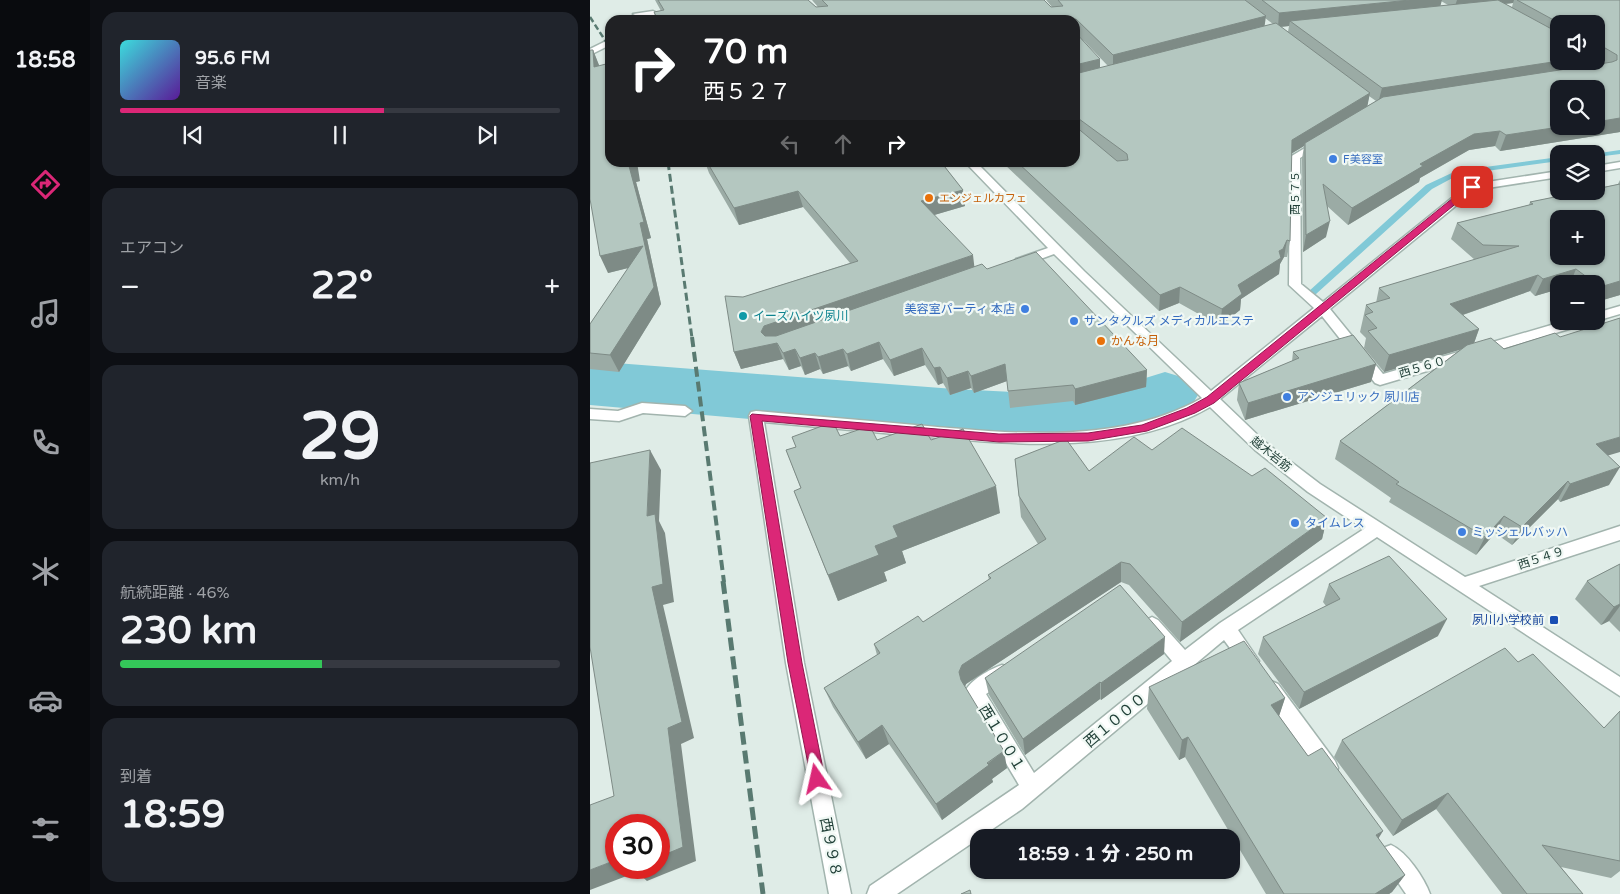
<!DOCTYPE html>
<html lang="ja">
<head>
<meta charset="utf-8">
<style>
	body { margin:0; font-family:"Varela Round","Noto Sans JP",sans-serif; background:#20242c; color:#f1f3f6; height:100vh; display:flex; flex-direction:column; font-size:19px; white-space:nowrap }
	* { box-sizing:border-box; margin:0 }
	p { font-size:16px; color:#9ea1a6 }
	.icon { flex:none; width:28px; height:28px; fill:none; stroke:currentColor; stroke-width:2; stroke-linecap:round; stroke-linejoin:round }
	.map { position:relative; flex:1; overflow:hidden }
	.side { display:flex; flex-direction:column; gap:12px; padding:12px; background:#0d0f14; width:500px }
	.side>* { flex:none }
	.banner { position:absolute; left:15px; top:15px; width:475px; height:152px; border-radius:15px; box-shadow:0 1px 4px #0004; background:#202124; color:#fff; overflow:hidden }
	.fabs { position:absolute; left:960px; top:15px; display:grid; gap:10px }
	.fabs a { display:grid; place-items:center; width:55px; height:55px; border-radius:10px; background:#171b24; box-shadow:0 1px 4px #0004; font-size:25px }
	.speed { position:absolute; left:15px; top:814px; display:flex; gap:10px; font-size:25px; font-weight:700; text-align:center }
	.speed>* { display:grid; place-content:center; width:65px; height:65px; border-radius:50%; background:#171b24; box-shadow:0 1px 4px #0004; line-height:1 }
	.speed .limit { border:8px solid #d22; background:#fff; color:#111 }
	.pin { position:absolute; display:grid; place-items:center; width:42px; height:42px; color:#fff; margin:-21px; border-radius:10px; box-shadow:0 2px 8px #0006 }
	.me { position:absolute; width:55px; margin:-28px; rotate:349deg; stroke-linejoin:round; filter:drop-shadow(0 0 4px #0008) }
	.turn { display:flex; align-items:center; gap:18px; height:105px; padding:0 15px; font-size:22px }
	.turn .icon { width:65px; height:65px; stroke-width:2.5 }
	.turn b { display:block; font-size:35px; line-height:42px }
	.lanes { display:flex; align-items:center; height:48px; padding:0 15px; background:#0003; justify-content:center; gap:25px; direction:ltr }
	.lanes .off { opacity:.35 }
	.big { font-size:38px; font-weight:800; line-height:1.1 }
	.side .card { flex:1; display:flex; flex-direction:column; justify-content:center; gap:8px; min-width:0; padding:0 18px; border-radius:15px; background:#20242c }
	.side .dial { align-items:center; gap:0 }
	.dial b { font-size:65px; line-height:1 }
	.song { display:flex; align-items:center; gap:15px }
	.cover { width:60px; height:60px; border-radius:8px; background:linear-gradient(135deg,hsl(180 70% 55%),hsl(270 70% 35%)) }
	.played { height:5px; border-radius:2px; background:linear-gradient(90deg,#db2777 60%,#363941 60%) }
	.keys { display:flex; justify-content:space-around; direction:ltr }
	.heat { display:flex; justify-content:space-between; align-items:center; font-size:28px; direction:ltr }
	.charge { height:8px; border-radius:4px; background:linear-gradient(90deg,#34c759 46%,#363941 0) }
	.trip { position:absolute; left:380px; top:829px; width:270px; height:50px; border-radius:15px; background:#171b24; box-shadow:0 1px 4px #0004; font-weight:800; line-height:50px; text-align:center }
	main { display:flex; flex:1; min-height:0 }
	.tabs { display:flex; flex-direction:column; width:90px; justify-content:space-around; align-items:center; background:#090b0e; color:#9ea1a6 }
	.tabs .icon { width:35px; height:35px }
	.tabs .on { color:#db2777 }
	.tabs b { font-size:22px; color:#f1f3f6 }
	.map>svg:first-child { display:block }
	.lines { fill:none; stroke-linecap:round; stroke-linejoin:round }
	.stream { fill:#81c9d7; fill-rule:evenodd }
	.river { fill:#81c9d7; fill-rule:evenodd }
	.minor-casing { stroke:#a2b4ae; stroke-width:3 }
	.minor { fill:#fff; fill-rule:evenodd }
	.rail-far3 { stroke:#597a71; stroke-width:2.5; stroke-dasharray:6 3; stroke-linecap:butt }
	.rail-far2 { stroke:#597a71; stroke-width:3; stroke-dasharray:8 4; stroke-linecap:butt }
	.rail-far1 { stroke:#597a71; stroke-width:4; stroke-dasharray:10 5; stroke-linecap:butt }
	.rail { stroke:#597a71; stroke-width:5; stroke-dasharray:13 6; stroke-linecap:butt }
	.wall { fill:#9baba5; fill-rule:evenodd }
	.shaded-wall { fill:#7e8b86 }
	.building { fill:#b4c7c0; stroke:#7e8b86; fill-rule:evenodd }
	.route { fill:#db2777; stroke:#8e194d }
	.shop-dot { fill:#3f7fe0; stroke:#f0f8f4; stroke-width:2 }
	.food-dot { fill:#e8710a; stroke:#f0f8f4; stroke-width:2 }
	.culture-dot { fill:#0f9aa8; stroke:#f0f8f4; stroke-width:2 }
	.transit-dot { fill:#1a4fb4; stroke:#f0f8f4; stroke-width:2 }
	.labels { text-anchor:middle; stroke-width:4.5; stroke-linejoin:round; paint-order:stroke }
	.far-shop-label { font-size:11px; fill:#366cbe; stroke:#f0f8f4; text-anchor:start }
	.far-street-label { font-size:11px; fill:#1f3e36; stroke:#f0f8f4 }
	.far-food-label { font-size:11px; fill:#c56008; stroke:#f0f8f4; text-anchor:start }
	.shop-label { font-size:12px; fill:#366cbe; stroke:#f0f8f4; text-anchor:start }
	.culture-label { font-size:12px; fill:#0d838f; stroke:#f0f8f4; text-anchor:start }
	.food-label { font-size:12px; fill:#c56008; stroke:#f0f8f4; text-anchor:start }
	.street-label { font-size:12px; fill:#1f3e36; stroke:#f0f8f4 }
	.transit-label { font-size:12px; fill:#164399; stroke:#f0f8f4; text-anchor:end }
	.near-street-label { font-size:15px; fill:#1f3e36; stroke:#f0f8f4 }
</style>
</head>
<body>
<main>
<nav class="tabs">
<b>18:58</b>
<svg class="icon on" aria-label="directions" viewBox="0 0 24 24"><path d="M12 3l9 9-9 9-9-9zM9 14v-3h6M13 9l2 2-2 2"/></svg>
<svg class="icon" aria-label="music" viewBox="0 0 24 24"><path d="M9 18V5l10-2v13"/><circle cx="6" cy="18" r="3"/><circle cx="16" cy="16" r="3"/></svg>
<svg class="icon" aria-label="phone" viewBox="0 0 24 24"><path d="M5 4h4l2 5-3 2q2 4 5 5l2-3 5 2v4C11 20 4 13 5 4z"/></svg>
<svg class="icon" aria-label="climate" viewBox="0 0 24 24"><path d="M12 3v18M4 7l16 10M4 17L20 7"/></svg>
<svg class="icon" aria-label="car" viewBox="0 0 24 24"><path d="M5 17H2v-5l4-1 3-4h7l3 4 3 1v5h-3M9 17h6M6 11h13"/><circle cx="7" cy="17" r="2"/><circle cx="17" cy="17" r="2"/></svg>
<svg class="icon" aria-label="filters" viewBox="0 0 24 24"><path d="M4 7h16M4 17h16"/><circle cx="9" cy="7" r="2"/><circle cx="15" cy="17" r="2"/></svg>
</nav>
<section class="side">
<div class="card">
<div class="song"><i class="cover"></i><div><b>95.6 FM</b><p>音楽</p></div></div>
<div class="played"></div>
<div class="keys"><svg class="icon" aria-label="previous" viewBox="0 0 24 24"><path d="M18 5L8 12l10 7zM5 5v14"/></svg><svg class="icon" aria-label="pause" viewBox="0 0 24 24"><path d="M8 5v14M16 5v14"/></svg><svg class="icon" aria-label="next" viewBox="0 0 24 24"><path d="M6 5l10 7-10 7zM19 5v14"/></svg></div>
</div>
<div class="card"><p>エアコン</p>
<div class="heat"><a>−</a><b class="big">22°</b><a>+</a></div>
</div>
<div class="card dial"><b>29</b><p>km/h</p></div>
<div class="card"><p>航続距離 · 46%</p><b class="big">230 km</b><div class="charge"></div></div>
<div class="card"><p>到着</p><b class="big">18:59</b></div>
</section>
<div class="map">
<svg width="1030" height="894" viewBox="0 0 1030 894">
	<rect width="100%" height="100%" fill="#dfece7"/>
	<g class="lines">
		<g class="stream">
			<polygon points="1030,150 1030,154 1006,157 1006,154 1003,154"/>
			<polygon points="969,157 969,161 868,175 842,189 726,294 720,294 718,292 836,185 866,171"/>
		</g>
		<polygon class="river" points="0,361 364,389 479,395 510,392 575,372 598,379 608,395 598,411 513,440 479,443 364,437 0,405"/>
		<g class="minor-casing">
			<g id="minor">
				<polygon points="63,11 67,13 65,20 57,20 58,16 47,16 43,14"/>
				<polygon points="20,39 20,45 0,55 0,49"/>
				<path d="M730,139L735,142L734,144L710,158L711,284L733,302L878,185L969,171V177L885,190L740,309L793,374L975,321H997L996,324L790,385L785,383L732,316L630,399L675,442L730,484L875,577L1030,526V540L889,586L1030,677V696L787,537L648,630L669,661L666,667L660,669L654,667L634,640L432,809L307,894H277L280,886L429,785L377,698L375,692C380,680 400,669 412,665L419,667L421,673L419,679L396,694L444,773L582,661L556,630L553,625L556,620L562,617L568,620L595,650L630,623L774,529L718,492L665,450L620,407C534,457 421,444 326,436C275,431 225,427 174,422L214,663L261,894H239L196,663L159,416L161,412L166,411C219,416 272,420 325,425C418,433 528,446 612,398L464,254L434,265H426L424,262L426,259L458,248L375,162H386L494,271L621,391L724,308L699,285L700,157Z"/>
				<polygon points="1030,162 1030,168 1006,172 1006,166"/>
				<polygon points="1030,306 1030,314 1006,321 1006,313"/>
				<polygon points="52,403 95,406 102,411 95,416 53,413 29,421 0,419 0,409 28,411"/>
				<polygon points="681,681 688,684 745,761 748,768 745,775 738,778 731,775 674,696 672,690 674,684"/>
				<path d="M801,845C817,852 834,878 840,894H816L790,856L793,848Z"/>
			</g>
		</g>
		<use href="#minor" class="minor"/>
		<polyline class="rail-far3" points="0,17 20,48"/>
		<polyline class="rail-far2" points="78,162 102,338"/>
		<polyline class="rail-far1" points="102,337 134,582"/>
		<polyline class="rail" points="133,581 173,894"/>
	</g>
	<g class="wall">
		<path d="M65,0H218L226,7H228L222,0H454L461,7H462L456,0H1030V132L910,151L905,146L879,150L830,178L829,182L758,225L737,206L736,237L713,252L712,159L714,146L701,154L700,241L697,257H694L690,264L689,274L651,299L650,310L630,326L589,303L569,311L412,162H485V20H66L64,12L71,11ZM851,1L858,5L850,6ZM923,3L922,7L915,4ZM675,18L683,24L674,26ZM969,24H1006V61L1011,64L1004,65L1005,61H969ZM699,26L698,32L691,27ZM493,40L518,66L510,68ZM779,96L786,101L777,106Z"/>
		<polygon points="3,50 9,66 16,64 20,73 20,162 50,181 46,182 61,238 57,239 71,304 29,372 0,369 0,324 38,268 18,273"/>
		<polygon points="115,162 351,162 373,190 375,206 344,215 384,267 397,269 557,370 556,387 485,405 483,401 420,408 417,381 384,393 381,388 360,395 353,383 348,385 335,365 304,376 293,359 261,371 258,366 233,374 230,369 215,375 211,366 199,370 193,359 151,369 144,352 153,297 260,263 213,207 149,225 119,173"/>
		<polygon points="1030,180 1030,295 1006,302 1006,284 969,284 969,289 945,296 940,291 873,315 889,329 884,343 1018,455 1019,485 970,502 968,499 922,545 905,533 886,555 799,502 801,498 745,459 750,441 871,349 794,372 774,348 776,338 770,332 776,305 786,303 789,288 885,260 861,239 867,223 939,205 940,202 1029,184 1028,184"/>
		<polygon points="703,352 786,364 781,382 655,420 647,400 649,383 702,361"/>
		<polygon points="250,436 287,440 341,440 410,513 312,551 316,563 294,572 297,581 248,601 204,491 211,489 196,450 206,447 202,437"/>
		<polygon points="562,450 662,476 737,518 732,539 590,642 539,585 531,582 376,684 375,687 417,768 402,779 403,782 352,820 299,744 276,759 243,707 234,688 287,655 284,644 333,622 399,580 398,575 448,544 431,517 425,459 499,471"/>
		<polygon points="1030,564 1030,632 1019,621 1011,625 985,599 997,581"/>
		<polygon points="739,584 848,636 709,709 668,654 673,637 736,606 733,602"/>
		<polygon points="574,654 511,700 510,699 435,755 399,695 395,678"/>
		<polygon points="928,662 1014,728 1030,711 1030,871 1021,878 971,867 993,894 912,894 846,809 803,836 744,757 752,740"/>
		<polygon points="559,687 695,698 689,716 718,756 788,838 815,875 802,892 799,894 676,894 595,757 589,760 557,709"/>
	</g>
	<g class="shaded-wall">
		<polygon points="820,0 852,0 849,11 700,21 699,26 688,27 689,13"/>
		<polygon points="867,0 924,0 923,3 864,9"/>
		<polygon points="676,16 674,30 523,70 523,55"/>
		<polygon points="3,50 9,65 10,82 4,67"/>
		<polygon points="510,59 510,74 485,80 485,65"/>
		<polygon points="969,61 1005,61 1002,70 788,103 792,88"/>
		<polygon points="16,64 20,73 20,114 19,111"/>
		<polygon points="780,93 777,108 715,143 714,146 699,155 702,140"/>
		<polygon points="1030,118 1030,132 910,151 916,135 976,126 1006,126 1006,122"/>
		<polygon points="910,131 905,146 879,150 830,178 829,182 758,225 762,208 830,164 884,134"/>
		<polygon points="43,162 47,162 50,181 46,182 61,238 57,239 71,304 29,372 20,355 58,263 18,273 10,256 39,166"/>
		<polygon points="373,190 375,206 334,218 331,201"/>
		<polygon points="208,191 213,207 149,225 144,208"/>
		<polygon points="740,221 736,237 713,252 716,235"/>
		<polygon points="697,240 694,257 690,264 689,274 651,299 650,310 630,326 632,309 648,285 689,251"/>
		<polygon points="383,255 385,272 187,343 193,359 151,369 144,352 171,332 174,326"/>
		<polygon points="986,269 980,284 969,284 969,289 945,296 953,279"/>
		<polygon points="948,275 940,291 855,321 860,304"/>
		<polygon points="1030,281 1030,295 1006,302 1006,294 1010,287"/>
		<polygon points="590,287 589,303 569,311 570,295"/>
		<polygon points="889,329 883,346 794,372 799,355"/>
		<polygon points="289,342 293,359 261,371 257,354"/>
		<polygon points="332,348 335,365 304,376 300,360"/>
		<polygon points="205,349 211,366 199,370 193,353"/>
		<polygon points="253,349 258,366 233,374 228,357"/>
		<polygon points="225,353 230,369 215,375 210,358"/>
		<polygon points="415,364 417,381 384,393 381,376"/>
		<polygon points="786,364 781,382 655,420 658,403"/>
		<polygon points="350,367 353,383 348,385 344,368"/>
		<polygon points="557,370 556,387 485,405 485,389"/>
		<polygon points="378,371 381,388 360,395 357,378"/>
		<polygon points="1030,437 1030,452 996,462 1006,444"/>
		<polygon points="60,450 71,470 69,521 75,533 84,602 73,605 104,738 91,744 106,861 57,881 47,872 0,890 0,870 26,860 26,868 69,868 69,857 78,728 62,587 57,516"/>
		<polygon points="1030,467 1019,485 970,502 980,484"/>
		<polygon points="978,481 968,499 922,545 932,527"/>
		<polygon points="406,486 410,513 312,551 316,563 294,572 297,581 248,601 238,575 285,546 303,526"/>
		<polygon points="914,516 905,533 886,555 895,537"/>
		<polygon points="737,518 732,539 590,642 592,622"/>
		<polygon points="531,562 531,582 376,684 373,691 369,672 372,665"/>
		<polygon points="1030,604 1030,606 1019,621 1011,625 1024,607"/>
		<polygon points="857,619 848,636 709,709 714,692"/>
		<polygon points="575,637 574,654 511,700 511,683"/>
		<polygon points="510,682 510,699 435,755 433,739"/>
		<polygon points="695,698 688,719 681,705"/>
		<polygon points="292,725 299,744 276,759 268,742"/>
		<polygon points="598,737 595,757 589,760 592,740"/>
		<polygon points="414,751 417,768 402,779 403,782 352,820 346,804"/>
		<polygon points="858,793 846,809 803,836 812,820"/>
		<polygon points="793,831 782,849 786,835"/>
		<polygon points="815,875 802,892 799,894 785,894"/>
	</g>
	<g class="building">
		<polygon points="68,0 218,0 226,7 238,6 232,0 454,0 461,7 473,6 468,0 655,0 676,16 523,55 486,19 68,20 64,12 74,10"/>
		<polygon points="672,0 820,0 689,13"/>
		<polygon points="908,0 969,33 969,61 792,88 700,21"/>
		<polygon points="927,0 1030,0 1030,118 1006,122 1006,89 969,89 969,126 976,126 916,135 910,131 884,134 830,164 833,166 762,208 733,184 740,221 716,235 715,143 793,97 1022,62 1027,60 1027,55 1010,45 1006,45 1006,24 971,24"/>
		<polygon points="686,23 780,93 702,140 700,241 697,240 693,249 689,251 691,258 648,285 652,294 632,309 590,287 570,295 427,162 485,162 485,126 527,161 538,160 537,154 485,116 485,74"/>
		<polygon points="485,32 510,59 485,65"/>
		<polygon points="0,50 3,50 4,67 16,64 19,111 20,111 20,162 43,162 43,165 39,166 54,222 50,223 64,287 20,355 0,353 0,324 53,246 10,256 0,199"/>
		<polygon points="117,162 351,162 373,190 331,201 383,255 174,326 171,332 175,336 186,336 392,264 397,269 446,252 557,370 485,389 483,385 418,391 415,364 381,376 378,371 357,378 350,367 344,368 332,348 300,360 289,342 257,354 253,349 228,357 225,353 210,358 205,349 193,353 187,343 144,352 135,296 153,297 268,261 208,191 144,208"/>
		<path d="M1030,184V281L1010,287L986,269L953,279L948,275L860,304L889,329L799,355L778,331L787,328L775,315L783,312L776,305L800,298L789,288L929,246L893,245L867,223L943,204L940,202L994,191H1006V189ZM969,219H1006V256H969Z"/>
		<polygon points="1030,318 1030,437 1006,444 1030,467 980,484 978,481 932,527 914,516 895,537 806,484 809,482 750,441 877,345 901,338 914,349 965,333 970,337"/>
		<polygon points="763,335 786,364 658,403 649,383 709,358 703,352"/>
		<polygon points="243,422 250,436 280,426 287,440 332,424 341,440 373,429 406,486 303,526 308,537 285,546 289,555 238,575 204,491 211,488 196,450 206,447 202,437"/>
		<polygon points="592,428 662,476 675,468 737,518 592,622 540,564 531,562 372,665 369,672 371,680 414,751 397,763 399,765 346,804 292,725 268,742 234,688 290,653 284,644 328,616 333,622 401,578 398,575 456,539 429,496 425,459 476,439 499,471 544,437 562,450"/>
		<polygon points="60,450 57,516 65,514 73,584 62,587 92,722 78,728 93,847 69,857 69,825 26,825 26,860 0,870 0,805 24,796 0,647 0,463"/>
		<polygon points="799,556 857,619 714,692 673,637 750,599 739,584"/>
		<polygon points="1030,564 1030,604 1024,607 997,581"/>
		<polygon points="530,585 575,637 511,683 510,682 433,739 395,678"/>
		<polygon points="654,641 695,698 681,705 718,756 732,748 793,831 786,835 815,875 785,894 694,894 598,737 592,740 559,687"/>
		<polygon points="915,648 928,662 943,654 1014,728 1030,711 1030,861 952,845 993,894 937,894 858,793 812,820 752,740"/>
		<polygon points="380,890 381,894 371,894"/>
	</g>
	<polygon class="route" points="879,185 886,187 624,403 605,413 557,431 498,441 409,442 172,421 212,663 235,779 233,784 227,786 222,784 198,663 160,416 162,414 409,434 498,433 552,425 597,408 617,397"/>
	<g class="shop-dot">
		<circle cx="743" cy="159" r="5"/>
		<circle cx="435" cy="309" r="5"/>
		<circle cx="484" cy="321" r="5"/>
		<circle cx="697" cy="397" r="5"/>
		<circle cx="705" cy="523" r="5"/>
		<circle cx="872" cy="532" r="5"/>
	</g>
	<g class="food-dot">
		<circle cx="339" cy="198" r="5"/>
		<circle cx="511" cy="341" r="5"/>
	</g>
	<circle class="culture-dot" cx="153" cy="316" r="5"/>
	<rect class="transit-dot" x="959" y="615" width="10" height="10" rx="2.5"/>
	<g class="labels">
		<g class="far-shop-label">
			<text x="753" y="163">F美容室</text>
		</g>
		<g class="far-street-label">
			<text transform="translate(705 193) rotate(-90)" y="4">西５７５</text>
		</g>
		<g class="far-food-label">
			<text x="349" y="202">エンジェルカフェ</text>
		</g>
		<g class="shop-label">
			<text x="425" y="313" text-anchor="end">美容室パーティ 本店</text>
			<text x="494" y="325">サンタクルズ メディカルエステ</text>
			<text x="707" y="401">アンジェリック 夙川店</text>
			<text x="715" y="527">タイムレス</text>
			<text x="882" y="536">ミッシェルバッハ</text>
		</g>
		<g class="culture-label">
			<text x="163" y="320">イーズハイツ夙川</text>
		</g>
		<g class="food-label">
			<text x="521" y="345">かんな月</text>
		</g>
		<g class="street-label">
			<text transform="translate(832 367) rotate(-16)" y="4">西５６０</text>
			<text transform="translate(681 454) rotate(39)" y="4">越木岩筋</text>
			<text transform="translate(951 558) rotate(-18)" y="4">西５４９</text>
		</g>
		<g class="transit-label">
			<text x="954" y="624">夙川小学校前</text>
		</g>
		<g class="near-street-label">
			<text transform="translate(525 720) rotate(-40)" y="5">西１０００</text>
			<text transform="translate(412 738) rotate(59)" y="5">西１００１</text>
			<text transform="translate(241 847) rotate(79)" y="5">西９９８</text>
		</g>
	</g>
</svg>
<div class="fabs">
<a><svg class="icon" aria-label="sound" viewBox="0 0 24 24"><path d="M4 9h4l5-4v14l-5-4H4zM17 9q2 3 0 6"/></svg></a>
<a><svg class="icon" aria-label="search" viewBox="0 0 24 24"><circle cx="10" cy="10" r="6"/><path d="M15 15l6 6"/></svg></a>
<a><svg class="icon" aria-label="layers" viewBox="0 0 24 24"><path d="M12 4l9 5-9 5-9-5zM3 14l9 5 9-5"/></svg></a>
<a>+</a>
<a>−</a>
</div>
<div class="speed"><div class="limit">30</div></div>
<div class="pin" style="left:882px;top:187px;background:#d93025"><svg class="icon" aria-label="arrive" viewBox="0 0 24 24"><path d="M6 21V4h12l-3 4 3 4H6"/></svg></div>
<svg class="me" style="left:227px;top:779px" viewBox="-20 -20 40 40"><path d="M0-17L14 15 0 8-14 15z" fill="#db2777" stroke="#fff" stroke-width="4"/></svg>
<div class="trip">18:59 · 1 分 · 250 m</div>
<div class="banner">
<div class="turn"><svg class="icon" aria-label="right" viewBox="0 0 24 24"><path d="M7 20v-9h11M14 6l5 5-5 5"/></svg><div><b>70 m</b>西５２７</div></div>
<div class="lanes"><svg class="icon off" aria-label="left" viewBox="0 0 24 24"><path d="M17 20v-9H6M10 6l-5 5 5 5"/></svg><svg class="icon off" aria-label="ahead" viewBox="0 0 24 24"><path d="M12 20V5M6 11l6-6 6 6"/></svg><svg class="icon" aria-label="right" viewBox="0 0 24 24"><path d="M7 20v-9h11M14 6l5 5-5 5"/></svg></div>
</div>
</div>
</main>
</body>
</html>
